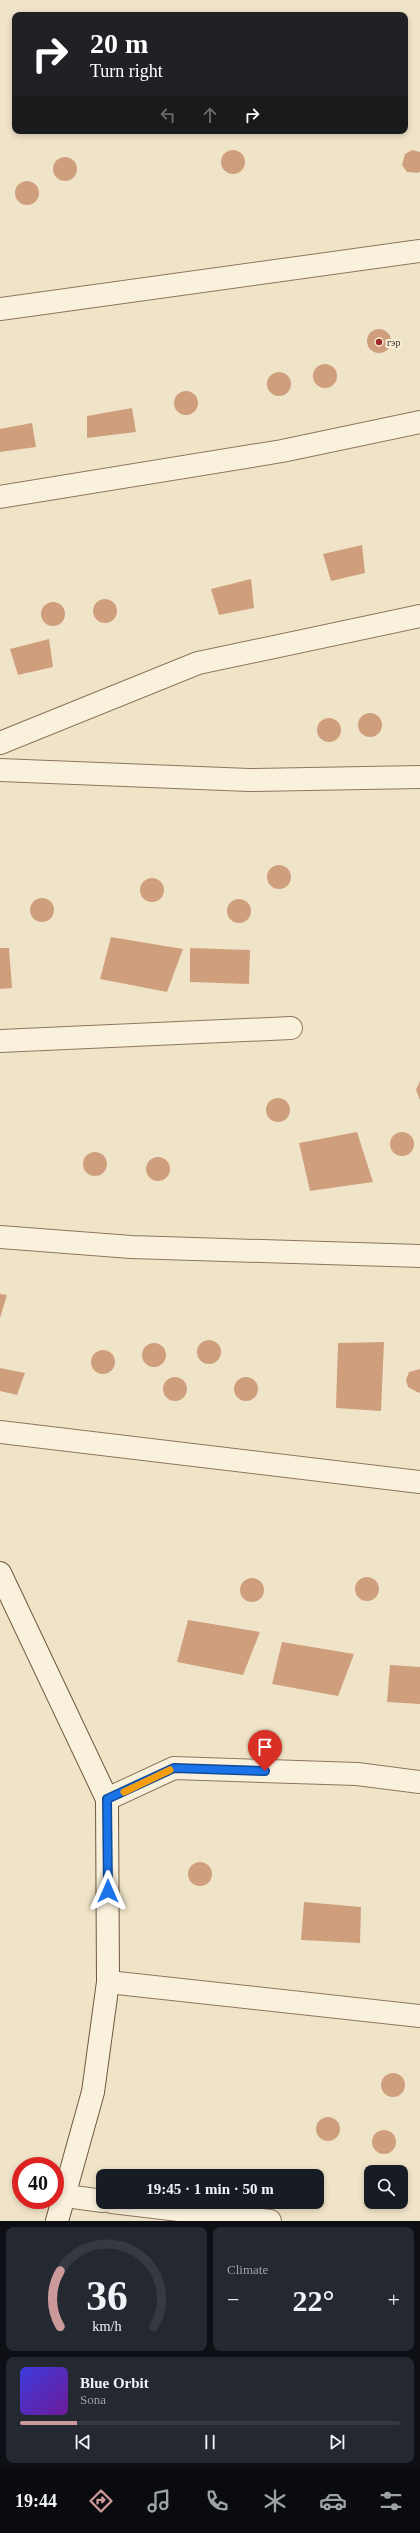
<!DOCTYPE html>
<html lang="en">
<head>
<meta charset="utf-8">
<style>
	body { margin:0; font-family:"Times New Roman",serif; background:#242831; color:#f1f3f6; height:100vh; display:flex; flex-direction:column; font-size:15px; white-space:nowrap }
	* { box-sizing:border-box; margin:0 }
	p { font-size:13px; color:#9ea1a6 }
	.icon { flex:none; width:22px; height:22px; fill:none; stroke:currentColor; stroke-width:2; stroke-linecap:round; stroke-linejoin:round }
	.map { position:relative; height:2221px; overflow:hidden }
	.drawer { display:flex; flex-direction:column; gap:6px; padding:6px; background:#0d0f14; flex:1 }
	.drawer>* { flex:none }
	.top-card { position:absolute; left:12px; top:12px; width:396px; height:122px; border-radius:8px; box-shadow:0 2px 6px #0003; background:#202124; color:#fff; overflow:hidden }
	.controls { position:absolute; left:364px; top:2165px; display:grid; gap:8px }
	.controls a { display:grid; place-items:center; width:44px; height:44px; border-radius:8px; background:#171b24; box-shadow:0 2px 6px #0003; font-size:20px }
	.speed { position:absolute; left:12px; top:2157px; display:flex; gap:8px; font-size:20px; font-weight:700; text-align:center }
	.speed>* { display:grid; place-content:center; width:52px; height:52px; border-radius:50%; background:#171b24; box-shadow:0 2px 6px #0003; line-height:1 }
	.speed .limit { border:6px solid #d22; background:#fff; color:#111 }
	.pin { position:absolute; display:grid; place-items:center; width:34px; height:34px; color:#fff; margin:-41px -17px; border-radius:50% 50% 50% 0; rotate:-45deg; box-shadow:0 0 4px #0007 }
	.pin .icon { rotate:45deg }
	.me { position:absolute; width:44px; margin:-22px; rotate:0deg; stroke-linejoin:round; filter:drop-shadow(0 0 3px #0008) }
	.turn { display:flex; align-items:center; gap:14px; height:84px; padding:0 12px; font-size:18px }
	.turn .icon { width:52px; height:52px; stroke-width:2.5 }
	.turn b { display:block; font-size:28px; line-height:34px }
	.lanes { display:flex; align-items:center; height:38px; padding:0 12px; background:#0003; justify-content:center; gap:20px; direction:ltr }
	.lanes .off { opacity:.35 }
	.big { font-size:30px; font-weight:700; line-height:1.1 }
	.drawer .widget { flex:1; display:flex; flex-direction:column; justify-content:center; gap:6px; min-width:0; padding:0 14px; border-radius:8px; background:#242831 }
	.drawer .dial { align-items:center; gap:0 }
	.dial svg { height:104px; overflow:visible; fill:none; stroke:#363941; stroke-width:7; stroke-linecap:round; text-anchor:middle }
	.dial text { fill:#f1f3f6; stroke:none }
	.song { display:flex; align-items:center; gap:12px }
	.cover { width:48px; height:48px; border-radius:6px; background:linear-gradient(135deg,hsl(240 70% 55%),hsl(280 70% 35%)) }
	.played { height:4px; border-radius:2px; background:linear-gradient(90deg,#cc999b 15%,#363941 15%) }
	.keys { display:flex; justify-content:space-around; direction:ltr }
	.heat { display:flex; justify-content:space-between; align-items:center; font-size:22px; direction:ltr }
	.drawer .tiles { flex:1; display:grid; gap:6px; grid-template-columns:1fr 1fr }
	.widget:last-child { grid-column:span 2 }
	.trip { position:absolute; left:96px; top:2169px; width:228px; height:40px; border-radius:8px; background:#171b24; box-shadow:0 2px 6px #0003; font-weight:700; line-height:40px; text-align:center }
	.dock { display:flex; height:64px; justify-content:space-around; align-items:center; background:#090b0e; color:#9ea1a6 }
	.dock .icon { width:28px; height:28px }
	.dock .selected { color:#cc999b }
	.dock b { font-size:18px; color:#f1f3f6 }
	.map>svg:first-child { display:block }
	.building { fill:#cf9f7d }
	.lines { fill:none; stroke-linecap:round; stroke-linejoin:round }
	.street-casing { stroke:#8d765c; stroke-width:24 }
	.secondary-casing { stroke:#6f573f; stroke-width:24 }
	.street { stroke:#faf1dc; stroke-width:22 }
	.secondary { stroke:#faf1dc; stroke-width:22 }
	.route-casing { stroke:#114b97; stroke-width:10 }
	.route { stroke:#1a73e8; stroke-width:7 }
	.slow { stroke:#f59e0b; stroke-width:7 }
	.poi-dot { fill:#9e2a2b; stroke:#f7eed8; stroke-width:1.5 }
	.labels { text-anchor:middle; stroke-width:4; stroke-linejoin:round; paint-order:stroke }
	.poi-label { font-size:10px; fill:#3d2e20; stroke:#f7eed8; text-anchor:start }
</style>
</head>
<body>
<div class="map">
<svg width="420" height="2221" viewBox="0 0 420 2221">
	<rect width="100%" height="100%" fill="#f0e4c8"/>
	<g class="building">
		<polygon points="412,150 420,152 420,172 418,173 407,172 402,165 405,154"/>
		<circle cx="233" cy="162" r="12"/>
		<circle cx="65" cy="169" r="12"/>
		<circle cx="27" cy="193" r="12"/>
		<circle cx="379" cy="341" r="12"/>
		<circle cx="325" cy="376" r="12"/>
		<circle cx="279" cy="384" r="12"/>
		<circle cx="186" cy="403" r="12"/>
		<polygon points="132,408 136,432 87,438 87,416"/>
		<polygon points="32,423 36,447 0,452 0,429"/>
		<polygon points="362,545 365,573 331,581 323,554"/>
		<polygon points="251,579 254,608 219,615 211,589"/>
		<circle cx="105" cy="611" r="12"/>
		<circle cx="53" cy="614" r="12"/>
		<polygon points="49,639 53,667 18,675 10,649"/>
		<circle cx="370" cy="725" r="12"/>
		<circle cx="329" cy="730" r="12"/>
		<circle cx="279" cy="877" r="12"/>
		<circle cx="152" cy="890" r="12"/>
		<circle cx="42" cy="910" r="12"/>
		<circle cx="239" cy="911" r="12"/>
		<polygon points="111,937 183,949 167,992 100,979"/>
		<polygon points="0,948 9,948 12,988 0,989"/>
		<polygon points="190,948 250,950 249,984 190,982"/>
		<polygon points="420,1081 420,1100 416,1090"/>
		<circle cx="278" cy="1110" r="12"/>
		<polygon points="357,1132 373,1182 310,1191 299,1143"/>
		<circle cx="402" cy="1144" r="12"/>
		<circle cx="95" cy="1164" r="12"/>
		<circle cx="158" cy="1169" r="12"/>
		<polygon points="0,1294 7,1295 0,1318"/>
		<circle cx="209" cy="1352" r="12"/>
		<polygon points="384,1342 381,1411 336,1408 338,1343"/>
		<circle cx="154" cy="1355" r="12"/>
		<circle cx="103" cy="1362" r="12"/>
		<polygon points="0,1368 25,1373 17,1395 0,1391"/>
		<polygon points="420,1369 420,1392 419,1393 408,1387 406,1380 409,1372"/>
		<circle cx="175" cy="1389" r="12"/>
		<circle cx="246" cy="1389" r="12"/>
		<circle cx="367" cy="1589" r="12"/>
		<circle cx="252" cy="1590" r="12"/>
		<polygon points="188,1620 260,1632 243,1675 177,1662"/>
		<polygon points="282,1642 354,1654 338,1696 272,1684"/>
		<polygon points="390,1665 420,1667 420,1704 387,1702"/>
		<circle cx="200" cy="1874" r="12"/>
		<polygon points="304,1902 361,1907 360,1943 301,1940"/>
		<circle cx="393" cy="2085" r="12"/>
		<circle cx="328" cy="2129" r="12"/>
		<circle cx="384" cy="2142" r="12"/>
	</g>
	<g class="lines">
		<g class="street-casing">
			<g id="street">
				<polyline points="0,309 420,251"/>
				<polyline points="0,497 282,451 420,422"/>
				<polyline points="0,743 198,663 420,616"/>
				<polyline points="0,770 249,780 420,777"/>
				<polyline points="0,1041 291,1028"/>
				<polyline points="0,1237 131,1247 420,1256"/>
				<polyline points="0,1432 420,1482"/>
				<polyline points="107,1799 174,1768 357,1774 420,1782"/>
				<polyline points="108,1982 420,2016"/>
				<polyline points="66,2196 103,2201"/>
				<polyline points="112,2202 270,2221"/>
			</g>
		</g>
		<g class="secondary-casing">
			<polyline id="secondary" points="0,1573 107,1799 108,1982 93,2092 57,2221"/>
		</g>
		<use href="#street" class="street"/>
		<use href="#secondary" class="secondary"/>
	</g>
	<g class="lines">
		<g class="route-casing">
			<polyline id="route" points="108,1891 107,1799 174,1768 265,1771"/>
		</g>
		<use href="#route" class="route"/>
		<polyline class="slow" points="124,1792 170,1770"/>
	</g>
	<circle class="poi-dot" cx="379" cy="342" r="4"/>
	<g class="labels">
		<g class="poi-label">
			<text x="387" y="346">гэр</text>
		</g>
	</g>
</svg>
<div class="controls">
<a><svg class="icon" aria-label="search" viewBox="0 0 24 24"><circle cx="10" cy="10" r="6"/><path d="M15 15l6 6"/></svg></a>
</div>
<div class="speed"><div class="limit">40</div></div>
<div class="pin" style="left:265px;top:1771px;background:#d93025"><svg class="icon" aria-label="arrive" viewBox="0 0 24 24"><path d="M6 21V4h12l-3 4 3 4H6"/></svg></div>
<svg class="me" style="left:108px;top:1891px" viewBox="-20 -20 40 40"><path d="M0-17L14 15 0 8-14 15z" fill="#1a73e8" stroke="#fff" stroke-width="4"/></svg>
<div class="trip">19:45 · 1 min · 50 m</div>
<div class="top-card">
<div class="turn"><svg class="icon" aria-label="right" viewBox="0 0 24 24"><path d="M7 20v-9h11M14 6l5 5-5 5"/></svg><div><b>20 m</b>Turn right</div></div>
<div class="lanes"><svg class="icon off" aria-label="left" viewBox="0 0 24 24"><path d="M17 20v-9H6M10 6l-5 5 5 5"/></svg><svg class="icon off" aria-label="ahead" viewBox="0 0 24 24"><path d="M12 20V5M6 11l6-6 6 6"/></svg><svg class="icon" aria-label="right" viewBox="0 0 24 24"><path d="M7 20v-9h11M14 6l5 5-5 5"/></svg></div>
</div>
</div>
<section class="drawer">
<div class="tiles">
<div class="widget dial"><svg viewBox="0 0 100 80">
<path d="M14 69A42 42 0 1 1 86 69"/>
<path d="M14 69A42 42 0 0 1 14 26" stroke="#cc999b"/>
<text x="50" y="56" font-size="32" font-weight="700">36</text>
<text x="50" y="72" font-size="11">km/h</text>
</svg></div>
<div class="widget"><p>Climate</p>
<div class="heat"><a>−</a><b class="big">22°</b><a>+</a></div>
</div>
<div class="widget">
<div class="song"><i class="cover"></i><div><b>Blue Orbit</b><p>Sona</p></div></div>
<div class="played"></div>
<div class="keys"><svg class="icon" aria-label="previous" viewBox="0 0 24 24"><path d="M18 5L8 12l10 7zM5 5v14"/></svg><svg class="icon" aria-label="pause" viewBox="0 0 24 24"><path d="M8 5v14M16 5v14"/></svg><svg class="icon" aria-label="next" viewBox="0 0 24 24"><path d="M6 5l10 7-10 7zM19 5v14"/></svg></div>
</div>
</div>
</section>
<nav class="dock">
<b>19:44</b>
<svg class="icon selected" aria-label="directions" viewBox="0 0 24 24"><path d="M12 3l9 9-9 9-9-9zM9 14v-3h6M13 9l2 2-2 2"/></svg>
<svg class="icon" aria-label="music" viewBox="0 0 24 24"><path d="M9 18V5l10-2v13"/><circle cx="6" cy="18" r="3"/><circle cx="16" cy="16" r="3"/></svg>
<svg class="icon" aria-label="phone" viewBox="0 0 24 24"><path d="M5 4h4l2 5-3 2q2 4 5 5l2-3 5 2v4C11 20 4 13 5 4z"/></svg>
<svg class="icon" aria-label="climate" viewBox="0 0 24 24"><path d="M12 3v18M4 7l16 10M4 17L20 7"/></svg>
<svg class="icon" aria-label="car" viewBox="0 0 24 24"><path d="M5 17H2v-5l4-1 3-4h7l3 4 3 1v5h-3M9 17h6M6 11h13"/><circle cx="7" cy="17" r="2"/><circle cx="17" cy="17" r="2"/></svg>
<svg class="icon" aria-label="filters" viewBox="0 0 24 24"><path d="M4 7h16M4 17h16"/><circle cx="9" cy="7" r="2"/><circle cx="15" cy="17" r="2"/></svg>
</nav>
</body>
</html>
